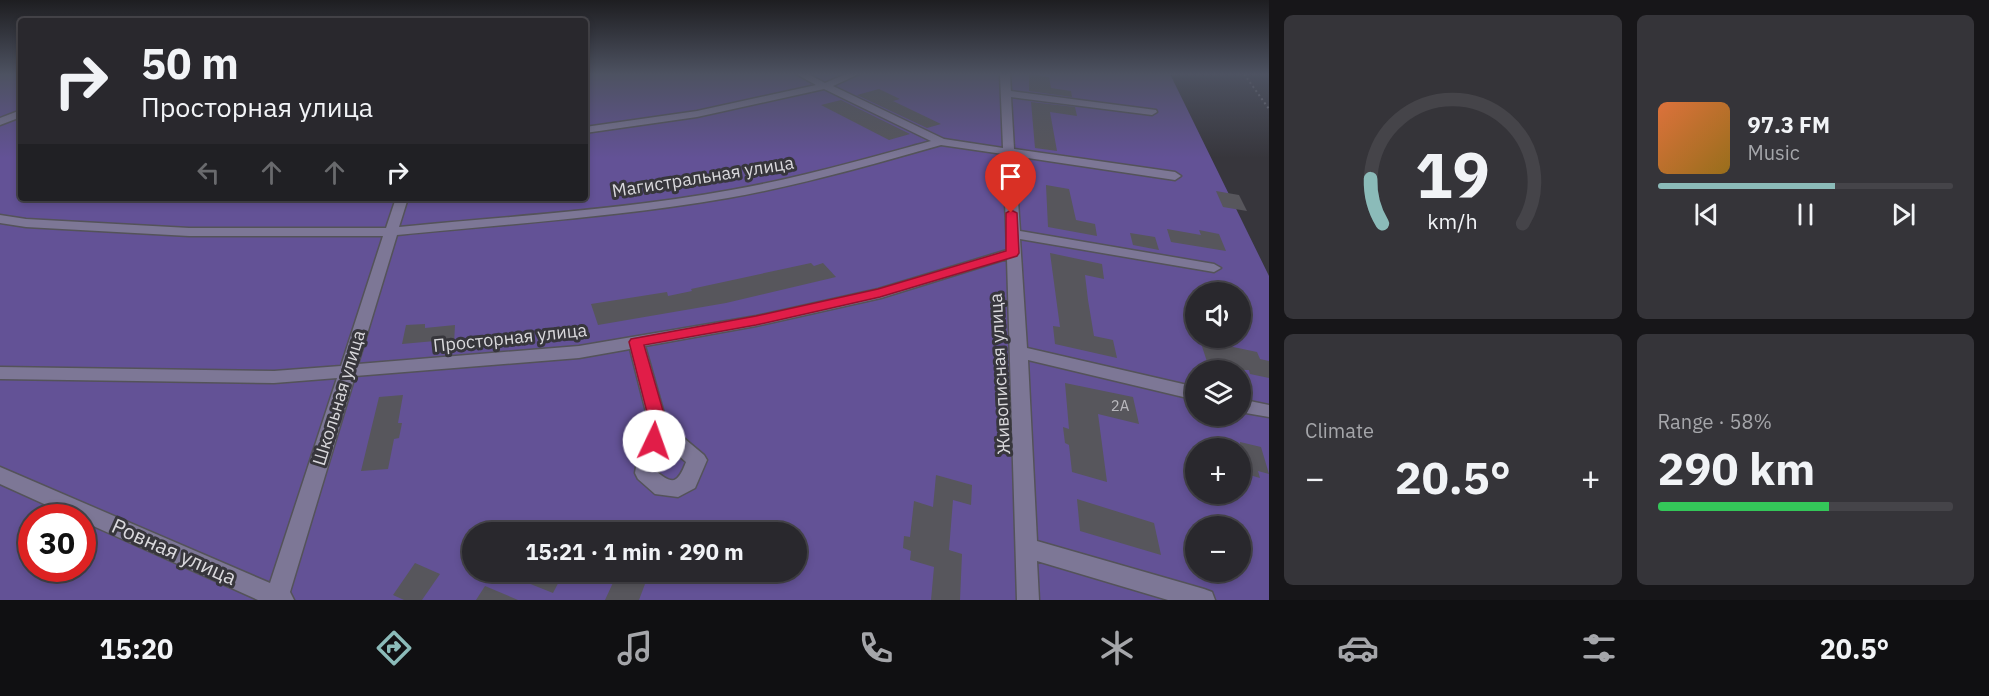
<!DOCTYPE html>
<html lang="en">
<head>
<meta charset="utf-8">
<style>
	body { margin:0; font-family:"IBM Plex Sans",sans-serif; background:#353439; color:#f1f3f6; height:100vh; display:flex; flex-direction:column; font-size:22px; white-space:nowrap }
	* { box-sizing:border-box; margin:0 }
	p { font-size:20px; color:#a5a6aa }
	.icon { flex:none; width:33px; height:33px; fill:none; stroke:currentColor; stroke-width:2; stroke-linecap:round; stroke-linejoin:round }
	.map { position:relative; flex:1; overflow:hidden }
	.details { display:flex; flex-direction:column; gap:15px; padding:15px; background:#171619; width:720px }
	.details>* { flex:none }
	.hud { position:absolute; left:18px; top:18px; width:570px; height:183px; border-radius:6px; box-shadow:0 3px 9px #0003,0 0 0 2px #454449; background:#29282d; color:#f1f3f6; overflow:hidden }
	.controls { position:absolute; left:1185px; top:282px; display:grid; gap:12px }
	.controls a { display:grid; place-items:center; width:66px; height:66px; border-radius:50%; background:#29282d; box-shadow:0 3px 9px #0003,0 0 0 2px #454449; font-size:30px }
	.speed { position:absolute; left:18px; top:504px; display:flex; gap:12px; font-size:30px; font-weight:700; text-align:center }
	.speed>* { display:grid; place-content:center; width:78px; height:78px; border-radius:50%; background:#29282d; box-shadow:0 3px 9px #0003,0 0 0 2px #454449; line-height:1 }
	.speed .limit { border:9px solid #d22; background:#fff; color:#111 }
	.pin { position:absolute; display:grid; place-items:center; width:51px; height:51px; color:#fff; margin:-62px -26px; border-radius:50% 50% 50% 0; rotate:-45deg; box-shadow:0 0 6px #0007 }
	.pin .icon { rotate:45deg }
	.me { position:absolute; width:66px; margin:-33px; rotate:3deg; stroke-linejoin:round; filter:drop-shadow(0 0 4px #0008) }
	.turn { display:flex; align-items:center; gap:21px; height:126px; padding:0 24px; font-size:27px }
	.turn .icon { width:78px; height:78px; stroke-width:2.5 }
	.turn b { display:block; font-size:42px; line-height:51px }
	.lanes { display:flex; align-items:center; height:57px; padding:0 24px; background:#0003; justify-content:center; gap:30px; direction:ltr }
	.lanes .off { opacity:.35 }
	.big { font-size:45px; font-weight:800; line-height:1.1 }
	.details .card { flex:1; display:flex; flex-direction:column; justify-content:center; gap:9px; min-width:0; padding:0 21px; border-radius:9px; background:#353439 }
	.details .dial { align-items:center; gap:0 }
	.dial svg { height:156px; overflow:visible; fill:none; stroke:#454449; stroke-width:7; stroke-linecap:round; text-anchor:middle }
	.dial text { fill:#f1f3f6; stroke:none }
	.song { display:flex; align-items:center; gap:18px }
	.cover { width:72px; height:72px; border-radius:9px; background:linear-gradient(135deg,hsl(20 70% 55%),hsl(40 70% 35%)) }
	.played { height:6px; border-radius:3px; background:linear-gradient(90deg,#8bbbb9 60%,#454449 60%) }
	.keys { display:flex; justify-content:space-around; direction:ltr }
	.heat { display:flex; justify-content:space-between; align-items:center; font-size:33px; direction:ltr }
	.charge { height:9px; border-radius:4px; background:linear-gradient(90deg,#34c759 58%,#454449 0) }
	.details .tiles { flex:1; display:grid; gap:15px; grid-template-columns:repeat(2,1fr) }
	.trip { position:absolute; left:462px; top:522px; width:345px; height:60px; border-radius:30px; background:#29282d; box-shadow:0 3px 9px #0003,0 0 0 2px #454449; font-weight:800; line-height:60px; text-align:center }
	.menu { display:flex; height:96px; justify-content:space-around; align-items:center; background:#101012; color:#a5a6aa }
	.menu .icon { width:42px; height:42px }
	.menu .current { color:#8bbbb9 }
	.menu b { font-size:27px; color:#f1f3f6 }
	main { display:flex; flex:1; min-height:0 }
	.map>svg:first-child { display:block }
	.green { fill:#635296; fill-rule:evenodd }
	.building { fill:#57565c }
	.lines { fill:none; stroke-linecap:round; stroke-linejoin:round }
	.minor-casing { stroke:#545359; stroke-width:3 }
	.path { stroke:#75747a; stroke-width:2; stroke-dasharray:2 3; stroke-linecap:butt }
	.minor { fill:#7d7796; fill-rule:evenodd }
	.route { fill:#e11d48; stroke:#92132f; stroke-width:1.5 }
	.labels { text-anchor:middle; stroke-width:6; stroke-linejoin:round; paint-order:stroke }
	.number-label { font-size:15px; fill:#b9b8bd }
	.street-label { font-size:18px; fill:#dad9dd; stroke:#37363c }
	.near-street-label { font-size:21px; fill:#dad9dd; stroke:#37363c }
</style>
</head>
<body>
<main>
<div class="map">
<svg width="1269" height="600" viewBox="0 0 1269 600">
	<rect width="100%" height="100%" fill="#37363c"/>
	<path class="green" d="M0,74H21V198H585V74H1170L1269,276V600H0ZM1196,292H1240V338H1196ZM1196,370H1240V416H1196ZM1196,448H1240V494H1196ZM32,518H82V568H32ZM1196,526H1240V572H1196ZM472,532H796V572H472Z"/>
	<g class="building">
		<polygon points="1029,74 1049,77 1051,88 1071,91 1072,97 1029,91"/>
		<polygon points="879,89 900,99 893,101 941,124 927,128 857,95"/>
		<polygon points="841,100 910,134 889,140 821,105"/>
		<polygon points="1031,102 1075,107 1077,116 1050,112 1057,151 1035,148"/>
		<polygon points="1046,185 1069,189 1076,220 1095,224 1097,236 1048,227"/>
		<polygon points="1216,191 1239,195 1247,211 1223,207"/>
		<polygon points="1167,229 1201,235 1199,230 1219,234 1226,251 1171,242"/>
		<polygon points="1130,233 1155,237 1159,250 1133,245"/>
		<polygon points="1050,253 1102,264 1104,279 1085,275 1088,300 1094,336 1113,340 1117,358 1055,344 1053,326 1060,327"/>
		<polygon points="811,263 814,266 823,263 836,277 726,303 598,325 591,304 667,292 668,296 692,291 691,289"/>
		<polygon points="425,324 425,328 455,325 454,344 434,345 435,341 402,344 406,325"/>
		<polygon points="1200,340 1257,352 1260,359 1269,361 1269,378 1250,374 1249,370 1234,370 1208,365"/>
		<polygon points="1065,383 1133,397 1139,424 1098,414 1107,482 1072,472 1069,445 1065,443 1063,427 1069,429"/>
		<polygon points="403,395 398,423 402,423 399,438 394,439 388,469 361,471 379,397"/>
		<polygon points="1240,442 1261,447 1269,474 1258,471 1260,478 1246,474 1240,458"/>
		<polygon points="936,475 972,485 971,505 953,500 949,550 962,554 960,600 931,600 934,567 910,560 911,551 903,548 904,536 910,537 914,501 933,507"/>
		<polygon points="1077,499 1154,523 1161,555 1080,531"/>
		<polygon points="415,563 440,574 422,600 404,600 393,595"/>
		<polygon points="535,572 564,572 553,593 528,583"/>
		<polygon points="617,574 645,584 639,600 605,600"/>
		<polygon points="485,586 518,600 476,600"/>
	</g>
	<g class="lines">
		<g class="minor-casing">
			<g id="minor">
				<path d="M796,74H808L825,83L846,74H859L833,86L944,139L1003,148L1000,74H1010L1011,91L1156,110L1157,112L1152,115L1011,97L1014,149L1175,172L1181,176L1175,180L1015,156L1020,231L1214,264L1221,268L1214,272L1020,239L1027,348L1196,387V400L1028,360L1037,541L1204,589L1212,592L1215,600H1168L1037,561L1039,600H1017L1007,259L881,298L756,326L645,346L667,424L704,455L707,460L695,488L678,497L655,494L638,479L635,473L638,455L650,428L630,349L579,358L355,376L290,592L294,600H258L82,521V518H75L0,484V467L270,583L337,378L274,383L0,379V367L274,371L341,366L383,236H189L26,227L0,223V215L26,219L189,228H386L396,198H408L399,227C510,216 622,210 731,190C799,178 865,159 931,141L824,89L697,117L585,133V127L697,111L816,85ZM941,145L1003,154L1007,250L878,289L756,316L579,346L358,364L397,235C507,224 619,217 728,198C801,185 871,165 941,145ZM663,442L686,462C678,483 673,486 655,470Z"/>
				<polygon points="21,110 21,117 0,125 0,118"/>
				<polygon points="1240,399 1269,405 1269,417 1240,412"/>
			</g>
		</g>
		<polyline class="path" points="1244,74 1269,109"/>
		<use href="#minor" class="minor"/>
	</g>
	<linearGradient id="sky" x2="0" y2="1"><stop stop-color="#1e1e21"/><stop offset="0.47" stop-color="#4d5261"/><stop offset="1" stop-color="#4d5261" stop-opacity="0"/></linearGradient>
	<rect width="1269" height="158" fill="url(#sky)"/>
	<polygon class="route" points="1011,210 1017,213 1019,253 1017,256 880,297 756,325 644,345 668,428 660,446 654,448 648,446 645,441 651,428 629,342 631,339 756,316 878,289 1006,251 1006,213"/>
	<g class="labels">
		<g class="number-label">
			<text x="1120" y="411">2А</text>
		</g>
		<g class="street-label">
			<text transform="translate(703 177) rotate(-9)" y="6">Магистральная улица</text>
			<text transform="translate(510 338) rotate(-6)" y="6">Просторная улица</text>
			<text transform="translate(1000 374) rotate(-93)" y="6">Живописная улица</text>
			<text transform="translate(339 398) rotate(-73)" y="6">Школьная улица</text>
		</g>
		<g class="near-street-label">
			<text transform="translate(174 552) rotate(24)" y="7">Ровная улица</text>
		</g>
	</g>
</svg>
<div class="controls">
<a><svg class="icon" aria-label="sound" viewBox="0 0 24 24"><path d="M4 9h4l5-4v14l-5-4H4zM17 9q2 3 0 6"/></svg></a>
<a><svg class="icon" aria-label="layers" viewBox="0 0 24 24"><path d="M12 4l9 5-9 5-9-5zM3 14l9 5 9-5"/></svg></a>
<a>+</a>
<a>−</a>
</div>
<div class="speed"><div class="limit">30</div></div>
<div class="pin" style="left:1011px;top:213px;background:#d93025"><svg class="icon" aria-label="arrive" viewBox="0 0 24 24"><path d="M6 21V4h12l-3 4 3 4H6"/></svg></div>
<svg class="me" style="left:654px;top:441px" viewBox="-20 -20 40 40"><circle r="19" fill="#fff"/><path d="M0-13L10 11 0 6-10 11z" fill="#e11d48"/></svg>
<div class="trip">15:21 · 1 min · 290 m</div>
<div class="hud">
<div class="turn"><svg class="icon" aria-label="right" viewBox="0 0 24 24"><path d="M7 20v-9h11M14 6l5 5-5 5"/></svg><div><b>50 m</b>Просторная улица</div></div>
<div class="lanes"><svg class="icon off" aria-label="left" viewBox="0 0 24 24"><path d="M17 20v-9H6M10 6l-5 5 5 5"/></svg><svg class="icon off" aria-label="ahead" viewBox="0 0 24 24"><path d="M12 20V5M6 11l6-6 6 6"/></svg><svg class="icon off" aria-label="ahead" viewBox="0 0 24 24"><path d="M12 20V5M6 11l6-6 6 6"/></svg><svg class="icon" aria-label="right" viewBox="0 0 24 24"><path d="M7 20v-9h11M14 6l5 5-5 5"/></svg></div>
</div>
</div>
<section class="details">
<div class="tiles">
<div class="card dial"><svg viewBox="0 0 100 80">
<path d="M14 69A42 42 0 1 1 86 69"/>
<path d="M14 69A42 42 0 0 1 8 46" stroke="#8bbbb9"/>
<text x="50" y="56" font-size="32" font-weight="700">19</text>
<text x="50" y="72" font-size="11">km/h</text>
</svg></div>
<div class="card">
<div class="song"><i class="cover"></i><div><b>97.3 FM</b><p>Music</p></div></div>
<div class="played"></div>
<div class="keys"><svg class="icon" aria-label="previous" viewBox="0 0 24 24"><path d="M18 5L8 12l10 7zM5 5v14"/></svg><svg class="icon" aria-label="pause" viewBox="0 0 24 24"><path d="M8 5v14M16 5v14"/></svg><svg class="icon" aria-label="next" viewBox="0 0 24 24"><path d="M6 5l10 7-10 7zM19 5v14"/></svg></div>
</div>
<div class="card"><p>Climate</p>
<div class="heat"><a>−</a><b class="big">20.5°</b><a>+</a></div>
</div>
<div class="card"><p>Range · 58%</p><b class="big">290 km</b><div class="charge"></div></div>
</div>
</section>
</main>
<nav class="menu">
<b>15:20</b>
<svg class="icon current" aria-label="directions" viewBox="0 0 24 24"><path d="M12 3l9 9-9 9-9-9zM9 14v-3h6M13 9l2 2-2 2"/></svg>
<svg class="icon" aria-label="music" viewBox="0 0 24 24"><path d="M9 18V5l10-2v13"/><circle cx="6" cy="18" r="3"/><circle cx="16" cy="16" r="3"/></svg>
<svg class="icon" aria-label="phone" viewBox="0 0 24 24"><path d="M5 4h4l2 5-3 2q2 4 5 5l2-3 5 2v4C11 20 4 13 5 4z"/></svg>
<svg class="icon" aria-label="climate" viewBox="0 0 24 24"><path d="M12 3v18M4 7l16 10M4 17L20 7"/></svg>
<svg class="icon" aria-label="car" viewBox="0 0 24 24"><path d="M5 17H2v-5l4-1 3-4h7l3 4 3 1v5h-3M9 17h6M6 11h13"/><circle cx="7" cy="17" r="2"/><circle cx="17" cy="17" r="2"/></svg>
<svg class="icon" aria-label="filters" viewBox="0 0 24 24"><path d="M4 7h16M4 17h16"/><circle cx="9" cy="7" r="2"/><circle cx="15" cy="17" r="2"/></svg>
<b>20.5°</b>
</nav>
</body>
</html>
